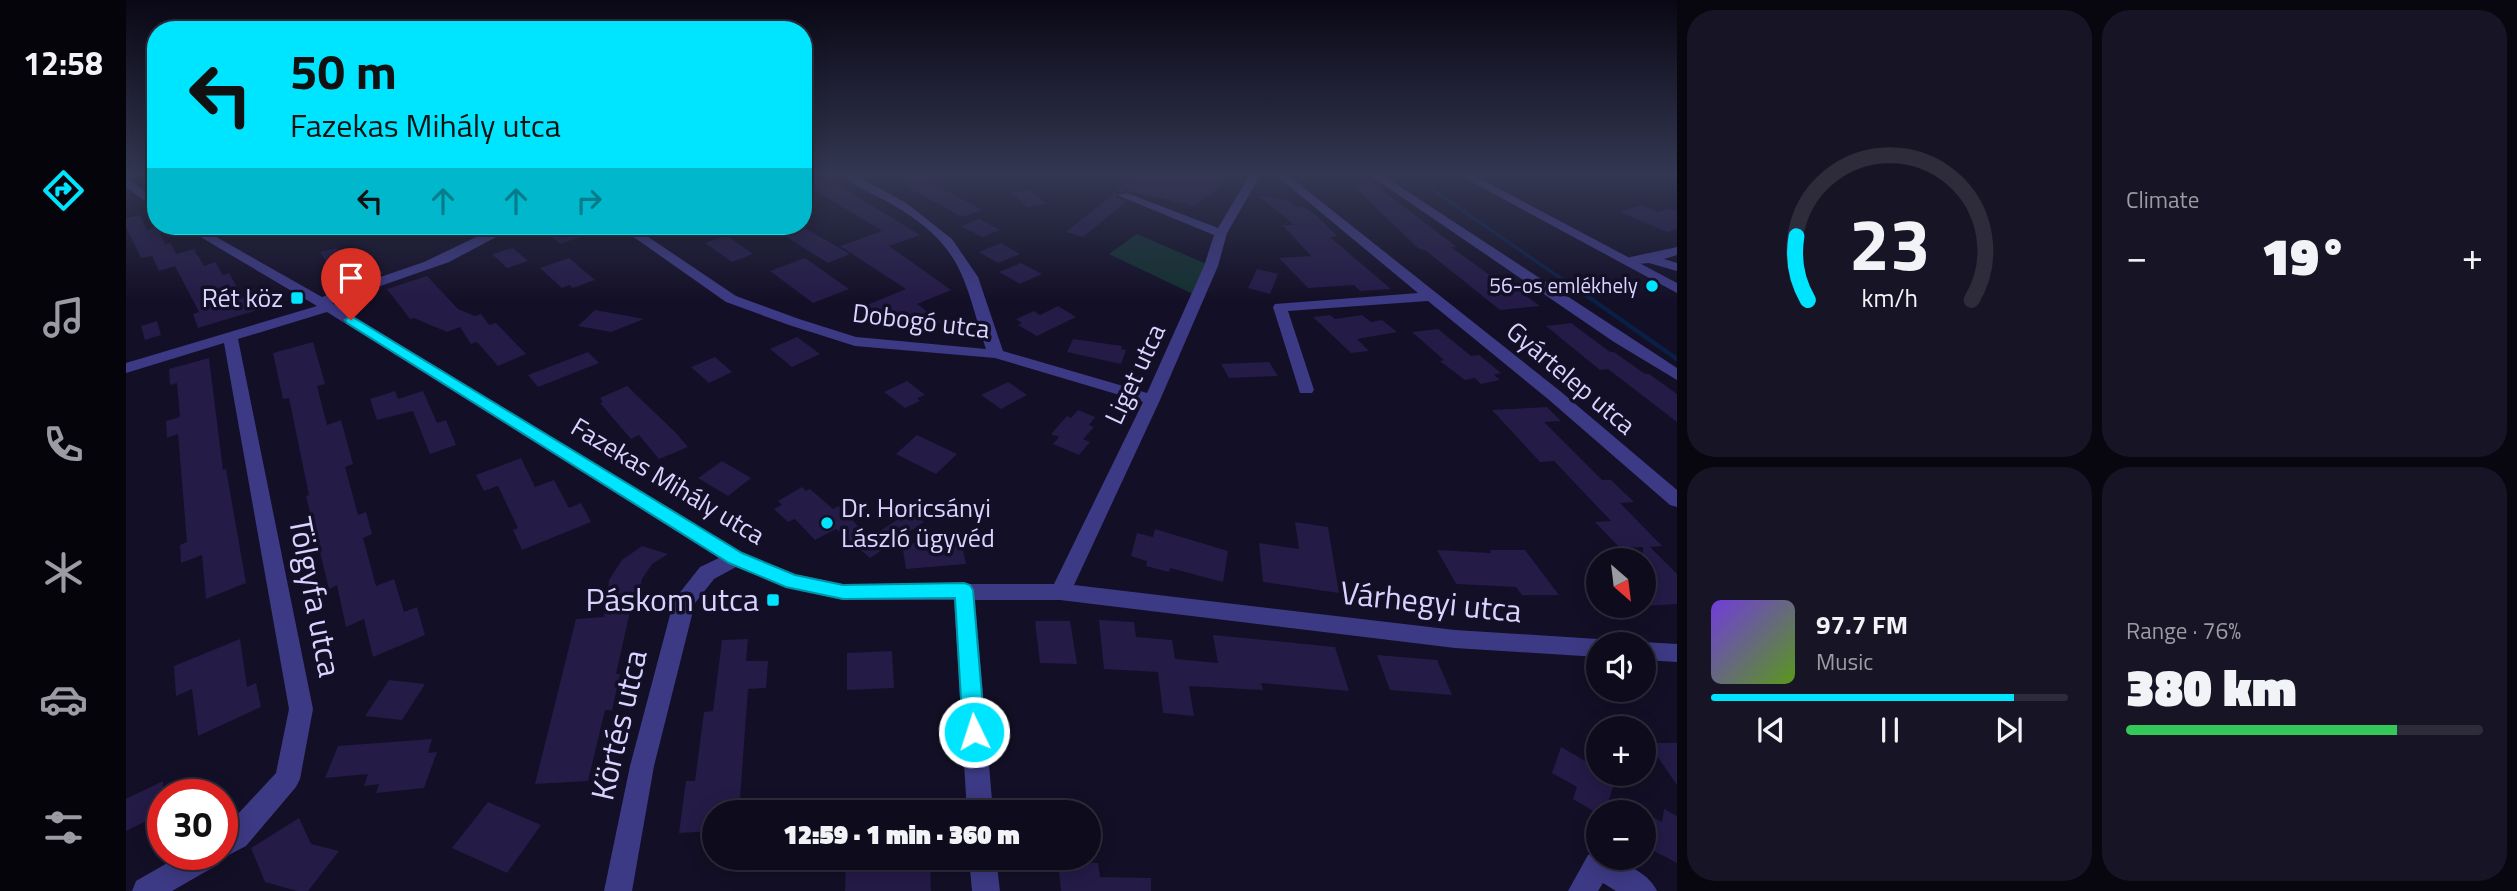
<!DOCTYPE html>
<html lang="en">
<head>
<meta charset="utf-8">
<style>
	body { margin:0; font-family:"Titillium Web",sans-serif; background:#171425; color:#f1f3f6; height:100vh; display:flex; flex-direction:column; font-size:26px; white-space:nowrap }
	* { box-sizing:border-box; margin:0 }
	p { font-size:23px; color:#9b9ba3 }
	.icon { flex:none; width:38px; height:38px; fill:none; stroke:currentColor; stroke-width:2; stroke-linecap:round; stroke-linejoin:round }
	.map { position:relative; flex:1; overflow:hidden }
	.details { display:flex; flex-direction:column; gap:10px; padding:10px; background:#08060f; width:840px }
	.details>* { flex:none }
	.top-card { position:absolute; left:21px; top:21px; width:665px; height:214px; border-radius:28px; box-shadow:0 4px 18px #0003,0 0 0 2px #2e2b3b; background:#00e5ff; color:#111; overflow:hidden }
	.needle { width:46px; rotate:152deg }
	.buttons { position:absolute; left:1460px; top:548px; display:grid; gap:14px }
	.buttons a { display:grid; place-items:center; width:70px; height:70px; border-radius:50%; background:#0e0b1c; box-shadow:0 4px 18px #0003,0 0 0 2px #2e2b3b; font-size:35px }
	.speed { position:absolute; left:21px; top:779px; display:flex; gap:14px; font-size:35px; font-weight:700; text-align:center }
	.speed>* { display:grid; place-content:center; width:91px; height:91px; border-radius:50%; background:#0e0b1c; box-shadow:0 4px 18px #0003,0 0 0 2px #2e2b3b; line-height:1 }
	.speed .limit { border:10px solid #d22; background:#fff; color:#111 }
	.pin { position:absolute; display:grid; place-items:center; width:60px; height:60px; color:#fff; margin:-72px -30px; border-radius:50% 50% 50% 0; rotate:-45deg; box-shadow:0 0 7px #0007 }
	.pin .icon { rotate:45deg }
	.me { position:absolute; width:77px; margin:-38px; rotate:356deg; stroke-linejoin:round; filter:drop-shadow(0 0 5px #0008) }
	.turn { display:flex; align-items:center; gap:24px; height:147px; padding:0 28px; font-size:32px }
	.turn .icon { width:91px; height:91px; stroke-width:2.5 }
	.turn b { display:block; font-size:49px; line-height:60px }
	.lanes { display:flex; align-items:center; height:66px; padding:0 28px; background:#0003; justify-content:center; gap:35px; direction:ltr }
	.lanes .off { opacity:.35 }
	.big { font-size:52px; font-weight:800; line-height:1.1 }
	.details .widget { flex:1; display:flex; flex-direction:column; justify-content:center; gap:10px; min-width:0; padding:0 24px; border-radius:28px; background:#171425 }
	.details .dial { align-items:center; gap:0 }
	.dial svg { height:182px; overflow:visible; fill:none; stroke:#2e2b3b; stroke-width:7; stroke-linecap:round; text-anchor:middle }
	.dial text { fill:#f1f3f6; stroke:none }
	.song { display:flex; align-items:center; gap:21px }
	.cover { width:84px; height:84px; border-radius:10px; background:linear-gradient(135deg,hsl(260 70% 55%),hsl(90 70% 35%)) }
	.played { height:7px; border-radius:4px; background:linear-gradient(90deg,#00e5ff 85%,#2e2b3b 85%) }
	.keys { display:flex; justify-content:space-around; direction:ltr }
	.heat { display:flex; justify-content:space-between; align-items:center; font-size:38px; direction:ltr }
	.charge { height:10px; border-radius:5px; background:linear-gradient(90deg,#34c759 76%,#2e2b3b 0) }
	.details .tiles { flex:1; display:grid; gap:10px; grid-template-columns:repeat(2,1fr) }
	.trip { position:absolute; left:576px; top:800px; width:399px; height:70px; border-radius:35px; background:#0e0b1c; box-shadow:0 4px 18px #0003,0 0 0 2px #2e2b3b; font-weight:800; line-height:70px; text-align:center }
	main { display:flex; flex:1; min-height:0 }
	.dock { display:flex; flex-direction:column; width:126px; justify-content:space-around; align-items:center; background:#06040b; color:#9b9ba3 }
	.dock .icon { width:49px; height:49px }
	.dock .current { color:#00e5ff }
	.dock b { font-size:32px; color:#f1f3f6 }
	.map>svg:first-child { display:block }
	.green { fill:#12302f }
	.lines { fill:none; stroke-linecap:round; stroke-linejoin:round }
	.stream-far1 { stroke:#0a1f44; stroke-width:3.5 }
	.stream { stroke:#0a1f44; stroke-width:4.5 }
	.building { fill:#241b47 }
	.minor { fill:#3d3a85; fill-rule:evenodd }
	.tertiary { fill:#3d3a85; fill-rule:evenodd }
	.route { fill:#00e5ff; stroke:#0095a6; stroke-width:2 }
	.poi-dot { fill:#00e5ff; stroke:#130f26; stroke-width:2.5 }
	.labels { text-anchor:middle; stroke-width:7; stroke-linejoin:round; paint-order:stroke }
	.far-poi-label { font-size:21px; fill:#d9d4ff; stroke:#130f26; text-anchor:end }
	.poi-label { font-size:26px; fill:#d9d4ff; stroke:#130f26; text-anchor:end }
	.street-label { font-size:26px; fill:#d9d4ff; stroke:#130f26 }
	.near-street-label { font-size:32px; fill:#d9d4ff; stroke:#130f26 }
	.near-poi-label { font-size:32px; fill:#d9d4ff; stroke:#130f26; text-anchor:end }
</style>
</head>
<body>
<main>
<nav class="dock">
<b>12:58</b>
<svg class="icon current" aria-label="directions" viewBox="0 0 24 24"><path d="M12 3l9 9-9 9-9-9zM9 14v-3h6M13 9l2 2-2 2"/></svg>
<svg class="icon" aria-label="music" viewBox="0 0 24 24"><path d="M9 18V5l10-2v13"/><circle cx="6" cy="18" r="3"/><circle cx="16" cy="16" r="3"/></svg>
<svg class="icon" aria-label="phone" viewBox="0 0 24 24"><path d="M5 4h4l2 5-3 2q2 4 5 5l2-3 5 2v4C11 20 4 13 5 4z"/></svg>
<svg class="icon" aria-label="climate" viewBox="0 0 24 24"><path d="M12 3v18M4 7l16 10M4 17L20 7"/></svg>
<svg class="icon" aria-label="car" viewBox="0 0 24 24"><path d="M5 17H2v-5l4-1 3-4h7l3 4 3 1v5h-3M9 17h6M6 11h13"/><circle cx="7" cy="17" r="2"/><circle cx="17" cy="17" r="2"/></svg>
<svg class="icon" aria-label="filters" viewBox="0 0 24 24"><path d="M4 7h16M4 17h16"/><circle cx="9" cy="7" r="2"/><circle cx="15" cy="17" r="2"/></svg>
</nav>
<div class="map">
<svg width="1551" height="891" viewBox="0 0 1551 891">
	<rect width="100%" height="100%" fill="#130f26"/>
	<polygon class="green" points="1011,234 1085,266 1071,296 983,254"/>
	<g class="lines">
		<polyline class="stream-far1" points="1287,176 1466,300"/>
		<polyline class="stream" points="1464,298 1551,359"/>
	</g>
	<g class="building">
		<polygon points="789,176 793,176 856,210 836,217 772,182"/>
		<polygon points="1010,176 1103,176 1093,184 1097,185 1068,206 1002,191 990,192 990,197 1000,202 957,237 940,232"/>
		<polygon points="701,178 794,235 763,246 825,290 791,304 815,322 791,332 764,313 752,318 736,307 780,289 714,246 756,231 679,184"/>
		<polygon points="1244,181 1331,247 1325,247 1384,290 1391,289 1414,306 1374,310 1299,250 1293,249 1224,183"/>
		<polygon points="904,190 920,204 901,207 886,193"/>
		<polygon points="1132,195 1166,201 1167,206 1178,207 1191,216 1211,236 1204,237 1265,289 1234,291 1228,285 1182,288 1153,258 1185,256 1156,225 1168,225"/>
		<polygon points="1516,205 1532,212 1543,208 1551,211 1551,229 1541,232 1494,212"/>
		<polygon points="14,215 21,230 31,227 39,244 45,243 50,254 68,249 78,266 89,262 97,275 103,273 118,299 143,291 151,304 72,328 67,314 73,312 49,266 33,271 26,256 15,258 0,227 0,218"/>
		<polygon points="853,219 874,230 856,237 835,226"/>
		<polygon points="444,226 461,235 434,244 421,233"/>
		<polygon points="643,226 675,226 724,254 702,263"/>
		<polygon points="600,235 627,254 606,262 579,243"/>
		<polygon points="875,243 894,254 872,263 853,252"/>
		<polygon points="211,248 220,260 243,256 257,273 225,284 217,273 210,276 194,252"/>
		<polygon points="387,248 402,261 381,268 366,254"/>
		<polygon points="443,258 469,280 447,288 443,285 436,288 414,268"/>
		<polygon points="679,258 723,289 687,303 644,271"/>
		<polygon points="895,263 916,274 894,284 873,272"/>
		<polygon points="1131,269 1152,274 1144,294 1122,288"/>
		<polygon points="301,276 332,309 349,316 355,314 363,325 370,323 400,354 372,366 351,342 345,344 334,327 321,332 288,318 284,319 261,289"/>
		<polygon points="932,306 950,317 911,336 892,325 896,323 890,319 908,311 914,315"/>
		<polygon points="469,310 518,319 485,332 452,326"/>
		<polygon points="1204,315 1209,319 1236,315 1245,322 1256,320 1271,332 1231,339 1243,351 1225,353 1187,317"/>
		<polygon points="31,321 35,335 19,340 15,326"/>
		<polygon points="1445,323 1484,352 1488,352 1519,374 1523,374 1551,394 1551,422 1482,369 1474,370 1420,326"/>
		<polygon points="1312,329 1345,356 1353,355 1375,373 1368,375 1374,380 1355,384 1349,378 1339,380 1314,361 1318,360 1286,332"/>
		<polygon points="671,337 694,354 666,367 644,349"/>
		<polygon points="947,339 996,346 995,349 1000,350 995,364 941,352"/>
		<polygon points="187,342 199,384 191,386 201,425 215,420 227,464 219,467 232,515 240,512 246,534 237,538 250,586 268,579 278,612 291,607 299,635 247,657 238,619 220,627 211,585 203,589 180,496 183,495 163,398 157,399 147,353"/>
		<polygon points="462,352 473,363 412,387 402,375"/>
		<polygon points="589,357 606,372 583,383 565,367"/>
		<polygon points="83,358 97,470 100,469 120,583 80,599 76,555 55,563 54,545 61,542 52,434 41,438 40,421 54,417 51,383 44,385 43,369"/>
		<polygon points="1143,362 1152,376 1103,378 1095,364"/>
		<polygon points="781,381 799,395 791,398 794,401 779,408 758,392"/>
		<polygon points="882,382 901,395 875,409 855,395"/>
		<polygon points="501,386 549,432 562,447 533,459 513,435 505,439 474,403 477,402 474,398"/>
		<polygon points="269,391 272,399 297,391 311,423 320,420 330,445 304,454 287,411 251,420 244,399"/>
		<polygon points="1421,407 1435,421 1418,422 1476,480 1485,480 1508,502 1494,503 1536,546 1524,547 1551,574 1551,604 1517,606 1517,547 1494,548 1469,522 1485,521 1428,461 1414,462 1366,410"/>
		<polygon points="952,410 969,417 963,425 968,427 957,439 964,442 953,455 927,444 933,437 925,434 941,416 945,418"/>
		<polygon points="791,435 831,454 810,474 770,454"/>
		<polygon points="395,458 409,487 428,480 443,508 455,503 465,522 396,550 387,530 392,528 372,486 358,491 350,475"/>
		<polygon points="596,461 625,478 602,496 572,478"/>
		<polygon points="676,487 680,491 684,489 707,509 713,506 743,538 785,511 798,522 744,558 710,529 689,540 669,519 662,522 648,509 656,505 652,501"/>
		<polygon points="1169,522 1202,527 1213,593 1137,582 1133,543 1173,549"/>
		<polygon points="1029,529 1102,551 1097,582 1044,568 1043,572 1020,566 1021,561 1005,556 1011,533 1027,537"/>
		<polygon points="835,540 840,564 780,569 776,544"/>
		<polygon points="516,546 542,554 526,564 516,579 512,598 507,598 490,674 494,674 486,710 479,710 462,781 409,784 450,619 478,617 483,580 496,560"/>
		<polygon points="1311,550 1365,553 1364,550 1399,550 1433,595 1396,595 1390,587 1330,584"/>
		<polygon points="973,620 1008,622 1010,637 1046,640 1049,659 1092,663 1087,635 1209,647 1223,691 1135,683 1137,690 1063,686 1068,716 1037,713 1032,672 978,669"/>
		<polygon points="909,621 944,621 951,664 914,663"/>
		<polygon points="114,639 121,687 130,683 135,707 72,736 66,689 50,696 48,666"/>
		<polygon points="622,639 620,661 642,661 640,688 622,689 613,812 588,812 588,831 553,833 560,781 569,781 578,712 587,711 596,640"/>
		<polygon points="766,651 768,688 721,690 721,653"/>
		<polygon points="1251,655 1311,660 1326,695 1264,690"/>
		<polygon points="263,680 299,684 276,720 239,716"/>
		<polygon points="306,739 302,753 311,752 298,788 250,793 253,784 238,786 242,774 199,778 212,746"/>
		<polygon points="1522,743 1551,743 1551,785"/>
		<polygon points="1435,747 1472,768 1472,774 1482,774 1490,778 1479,812 1469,812 1447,799 1451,787 1426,773"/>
		<polygon points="37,781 37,813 0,831 0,799"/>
		<polygon points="362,802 415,825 381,873 326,848"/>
		<polygon points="1538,809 1551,816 1551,863 1517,845 1517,812 1536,822"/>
		<polygon points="173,818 185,844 213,851 182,891 171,891 139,882 125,848"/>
		<polygon points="720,858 804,858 805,891 719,891"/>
		<polygon points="932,862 972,863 974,877 1025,878 1025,891 935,891"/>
	</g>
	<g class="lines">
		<g class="minor">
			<path d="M717,176H731L780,203L826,239L852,277L877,351L1021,393L1078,266L1088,235L991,195L1001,193L1092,228L1123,176H1134L1101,233L1092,266L1034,400L948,585L1329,630L1472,639L1481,644H1472V657L1329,648L934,600H849L867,812H841L828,600H717L666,589L610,567L588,579L569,603L528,766L506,891H478L504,766L548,600L574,567L593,558L201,312L112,339L187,709L174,779L170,787L120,846L95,859L93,864L46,891H6L10,881L57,854H96V831L150,773L163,709L98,343L0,373V363L191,306L56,226H71L196,297L298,262L371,227L391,226L323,262L206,303L616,553L669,574L717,584H928L1017,402L869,358L729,346L663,325L600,302L492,226H506L610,296L673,319L730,337L860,349C838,282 839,250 774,209C756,197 733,190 717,176Z"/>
			<polygon points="1151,176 1163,176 1434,391 1551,490 1551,507 1544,505 1422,399 1302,301 1162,311 1188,390 1186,393 1174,393 1147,307 1149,304 1292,293"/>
			<polygon points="1245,176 1258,176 1551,368 1551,380 1488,342"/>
			<polygon points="0,178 30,199 30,209 0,187"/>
			<path d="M1551,247V255L1538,259L1551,263V271L1523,263L1500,265L1493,261C1498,257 1540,250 1551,247Z"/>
			<polygon points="1517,642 1551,644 1551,662 1517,660 1517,644 1510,644"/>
			<path d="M1472,851V858C1491,858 1523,872 1531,891H1490L1477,883L1472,891H1442L1462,855Z"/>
			<polygon points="843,858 870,858 874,891 846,891"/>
		</g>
		<polygon class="tertiary" points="1335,176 1349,176 1551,283 1551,293"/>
	</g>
	<linearGradient id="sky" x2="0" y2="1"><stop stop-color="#0a0815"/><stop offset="0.58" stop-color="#333752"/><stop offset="1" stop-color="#333752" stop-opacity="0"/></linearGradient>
	<rect width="1551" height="301" fill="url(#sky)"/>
	<polygon class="route" points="225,316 616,553 669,575 717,585 838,583 844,585 847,590 859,732 856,739 848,742 840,739 837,732 829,598 717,599 660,587 603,563 221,323 219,320"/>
	<g class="poi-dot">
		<circle cx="1526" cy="286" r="7"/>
		<rect x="164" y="291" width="14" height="14" rx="3.5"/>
		<circle cx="701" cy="523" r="7"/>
		<rect x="640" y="593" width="14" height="14" rx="3.5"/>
	</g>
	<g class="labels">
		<g class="far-poi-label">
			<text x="1512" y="293">56-os emlékhely</text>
		</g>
		<g class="poi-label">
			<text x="157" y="307">Rét köz</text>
			<text x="715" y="517" text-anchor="start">Dr. Horicsányi<tspan x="715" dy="30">László ügyvéd</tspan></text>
		</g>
		<g class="street-label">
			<text transform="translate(795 321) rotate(7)" y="9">Dobogó utca</text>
			<text transform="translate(1009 374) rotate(-65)" y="9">Liget utca</text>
			<text transform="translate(1445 378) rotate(40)" y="9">Gyártelep utca</text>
			<text transform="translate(542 481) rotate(31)" y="9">Fazekas Mihály utca</text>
		</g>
		<g class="near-street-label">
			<text transform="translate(189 597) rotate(79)" y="11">Tölgyfa utca</text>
			<text transform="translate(1305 602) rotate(6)" y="11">Várhegyi utca</text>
			<text transform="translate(493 725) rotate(-77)" y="11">Körtés utca</text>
		</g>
		<g class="near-poi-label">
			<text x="633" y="611">Páskom utca</text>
		</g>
	</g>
</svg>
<div class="buttons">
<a><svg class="needle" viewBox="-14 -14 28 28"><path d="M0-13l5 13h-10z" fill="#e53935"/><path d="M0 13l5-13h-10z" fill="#9b9ba3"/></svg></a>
<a><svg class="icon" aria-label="sound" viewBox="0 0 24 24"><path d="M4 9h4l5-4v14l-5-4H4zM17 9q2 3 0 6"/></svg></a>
<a>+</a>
<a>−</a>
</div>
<div class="speed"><div class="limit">30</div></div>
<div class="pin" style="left:225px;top:320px;background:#d93025"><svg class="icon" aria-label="arrive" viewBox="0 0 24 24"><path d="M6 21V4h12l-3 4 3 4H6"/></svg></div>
<svg class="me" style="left:848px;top:732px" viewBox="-20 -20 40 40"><circle r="17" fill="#00e5ff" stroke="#fff" stroke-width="3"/><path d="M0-11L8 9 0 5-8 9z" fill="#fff"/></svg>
<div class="trip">12:59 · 1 min · 360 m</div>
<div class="top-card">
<div class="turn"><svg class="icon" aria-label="left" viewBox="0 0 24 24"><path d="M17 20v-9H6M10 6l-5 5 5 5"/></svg><div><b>50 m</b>Fazekas Mihály utca</div></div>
<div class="lanes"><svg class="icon" aria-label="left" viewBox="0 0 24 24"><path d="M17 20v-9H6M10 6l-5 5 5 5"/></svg><svg class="icon off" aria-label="ahead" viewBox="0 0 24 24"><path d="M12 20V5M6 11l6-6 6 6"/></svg><svg class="icon off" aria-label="ahead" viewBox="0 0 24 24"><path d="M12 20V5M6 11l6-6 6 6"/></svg><svg class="icon off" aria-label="right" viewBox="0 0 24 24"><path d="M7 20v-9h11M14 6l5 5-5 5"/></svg></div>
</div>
</div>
<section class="details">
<div class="tiles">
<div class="widget dial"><svg viewBox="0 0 100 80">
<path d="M14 69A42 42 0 1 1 86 69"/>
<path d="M14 69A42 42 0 0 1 9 41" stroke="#00e5ff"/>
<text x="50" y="56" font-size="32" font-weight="700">23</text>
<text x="50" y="72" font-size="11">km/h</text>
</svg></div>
<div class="widget"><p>Climate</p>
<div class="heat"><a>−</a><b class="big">19°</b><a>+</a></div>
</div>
<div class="widget">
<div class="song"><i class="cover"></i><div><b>97.7 FM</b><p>Music</p></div></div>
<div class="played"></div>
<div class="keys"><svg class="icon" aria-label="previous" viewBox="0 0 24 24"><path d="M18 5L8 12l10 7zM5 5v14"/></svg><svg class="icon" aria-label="pause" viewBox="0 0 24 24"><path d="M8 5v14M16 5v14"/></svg><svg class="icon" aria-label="next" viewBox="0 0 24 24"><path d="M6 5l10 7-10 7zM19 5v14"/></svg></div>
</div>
<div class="widget"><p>Range · 76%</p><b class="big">380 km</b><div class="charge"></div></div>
</div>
</section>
</main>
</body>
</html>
